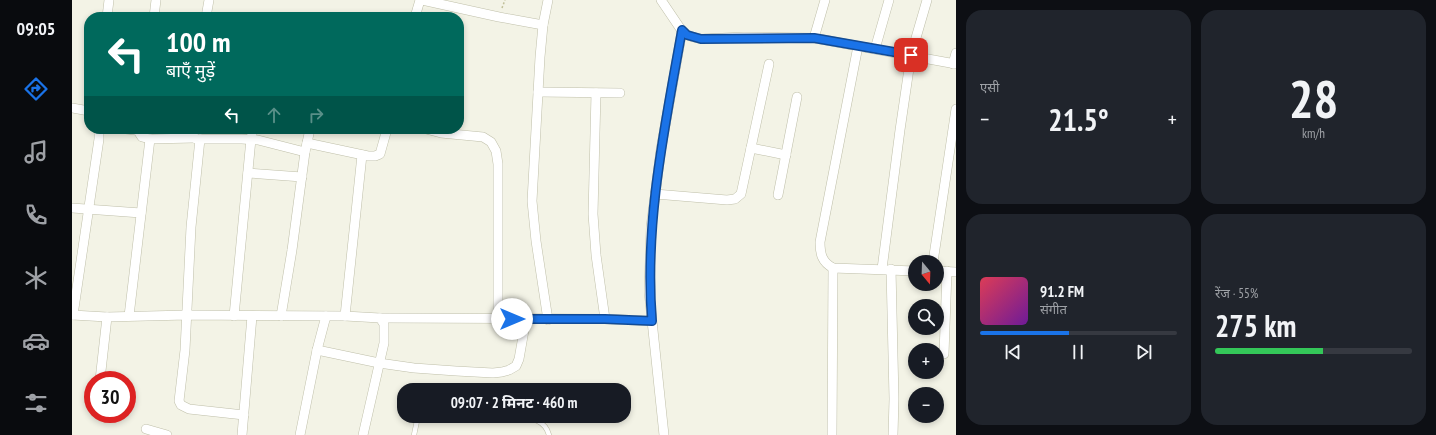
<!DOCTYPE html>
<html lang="hi">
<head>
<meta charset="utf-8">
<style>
	body { margin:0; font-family:"PT Sans Narrow","Noto Sans Devanagari",sans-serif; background:#20242c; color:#f1f3f6; height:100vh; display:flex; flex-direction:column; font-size:15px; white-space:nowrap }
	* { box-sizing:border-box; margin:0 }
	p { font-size:13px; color:#9ea1a6 }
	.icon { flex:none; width:22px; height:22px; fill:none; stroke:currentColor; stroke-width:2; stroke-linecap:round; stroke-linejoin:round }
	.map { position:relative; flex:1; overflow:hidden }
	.side { display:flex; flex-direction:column; gap:10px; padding:10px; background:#0d0f14; width:480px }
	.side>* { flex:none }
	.top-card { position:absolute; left:12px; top:12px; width:380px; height:122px; border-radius:16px; box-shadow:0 2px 6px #0003; background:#00695c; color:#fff; overflow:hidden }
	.needle { width:26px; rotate:161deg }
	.controls { position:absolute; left:836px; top:255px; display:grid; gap:8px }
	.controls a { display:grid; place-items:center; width:36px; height:36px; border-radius:50%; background:#171b24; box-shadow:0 2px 6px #0003; font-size:20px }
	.speed { position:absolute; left:12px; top:371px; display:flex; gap:8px; font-size:20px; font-weight:700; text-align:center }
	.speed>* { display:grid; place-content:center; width:52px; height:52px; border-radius:50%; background:#171b24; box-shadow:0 2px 6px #0003; line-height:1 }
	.speed .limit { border:6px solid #d22; background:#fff; color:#111 }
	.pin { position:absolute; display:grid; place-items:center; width:34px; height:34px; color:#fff; margin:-17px; border-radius:8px; box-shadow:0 2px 6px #0006 }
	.me { position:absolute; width:44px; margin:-22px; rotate:90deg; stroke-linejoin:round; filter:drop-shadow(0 0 3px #0008) }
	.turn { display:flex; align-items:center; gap:14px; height:84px; padding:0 16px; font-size:18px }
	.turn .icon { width:52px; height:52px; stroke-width:2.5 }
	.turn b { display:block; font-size:28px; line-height:34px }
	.lanes { display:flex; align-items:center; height:38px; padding:0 16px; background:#0003; justify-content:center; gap:20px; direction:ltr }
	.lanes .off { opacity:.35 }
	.big { font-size:30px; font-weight:700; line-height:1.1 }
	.side .card { flex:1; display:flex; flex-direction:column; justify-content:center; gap:6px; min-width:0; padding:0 14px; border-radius:16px; background:#20242c }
	.side .dial { align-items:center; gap:0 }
	.dial b { font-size:52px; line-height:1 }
	.song { display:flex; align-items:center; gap:12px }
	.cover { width:48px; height:48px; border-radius:6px; background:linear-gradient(135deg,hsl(350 70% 55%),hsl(280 70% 35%)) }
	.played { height:4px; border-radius:2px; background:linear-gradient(90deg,#1a73e8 45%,#363941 45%) }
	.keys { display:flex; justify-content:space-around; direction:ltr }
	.heat { display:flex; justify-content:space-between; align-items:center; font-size:22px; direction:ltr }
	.charge { height:6px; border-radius:3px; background:linear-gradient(90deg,#34c759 55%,#363941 0) }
	.side .tiles { flex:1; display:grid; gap:10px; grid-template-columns:repeat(2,1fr) }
	.trip { position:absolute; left:325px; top:383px; width:234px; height:40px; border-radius:16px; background:#171b24; box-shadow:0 2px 6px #0003; font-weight:700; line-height:40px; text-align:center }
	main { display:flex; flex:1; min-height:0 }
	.dock { display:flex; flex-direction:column; width:72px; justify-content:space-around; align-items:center; background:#090b0e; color:#9ea1a6 }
	.dock .icon { width:28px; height:28px }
	.dock .active { color:#1a73e8 }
	.dock b { font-size:18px; color:#f1f3f6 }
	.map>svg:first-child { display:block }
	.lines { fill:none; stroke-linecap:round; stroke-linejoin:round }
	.service-casing { stroke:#bfbfa9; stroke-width:5.5 }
	.minor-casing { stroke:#bfbfa9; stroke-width:10 }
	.path { stroke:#c1c09a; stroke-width:1.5; stroke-dasharray:2 2; stroke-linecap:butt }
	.service { stroke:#fff; stroke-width:4.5 }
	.minor { stroke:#fff; stroke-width:9 }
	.route-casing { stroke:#114b97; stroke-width:10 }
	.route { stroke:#1a73e8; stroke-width:7 }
</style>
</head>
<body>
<main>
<nav class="dock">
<b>09:05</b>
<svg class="icon active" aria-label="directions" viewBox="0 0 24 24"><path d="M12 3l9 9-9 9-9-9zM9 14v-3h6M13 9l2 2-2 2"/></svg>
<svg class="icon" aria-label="music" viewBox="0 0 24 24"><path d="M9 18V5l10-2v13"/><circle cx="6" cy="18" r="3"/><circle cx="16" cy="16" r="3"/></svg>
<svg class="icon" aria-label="phone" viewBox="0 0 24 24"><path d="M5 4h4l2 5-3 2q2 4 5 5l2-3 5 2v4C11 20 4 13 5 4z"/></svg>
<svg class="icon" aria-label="climate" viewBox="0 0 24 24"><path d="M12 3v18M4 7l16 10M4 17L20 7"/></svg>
<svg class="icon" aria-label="car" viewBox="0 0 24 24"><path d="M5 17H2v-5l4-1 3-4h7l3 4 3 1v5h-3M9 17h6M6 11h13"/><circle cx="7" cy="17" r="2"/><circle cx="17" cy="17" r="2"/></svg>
<svg class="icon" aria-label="filters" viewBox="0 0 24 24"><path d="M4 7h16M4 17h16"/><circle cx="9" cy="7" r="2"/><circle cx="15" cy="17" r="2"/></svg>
</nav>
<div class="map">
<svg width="884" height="435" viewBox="0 0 884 435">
	<rect width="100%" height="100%" fill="#f3f3e6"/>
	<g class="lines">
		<g class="service-casing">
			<g id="service">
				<path d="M443,416C458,418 473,419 477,435"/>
				<polyline points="342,435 346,416"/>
			</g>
		</g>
		<g class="minor-casing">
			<g id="minor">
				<polyline points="350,0 427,17 471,25"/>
				<polyline points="476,0 471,25 468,57 460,201 464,241 476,320"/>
				<polyline points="589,0 610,31 615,35 621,37 629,39 672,37 742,38 884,64"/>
				<polyline points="35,17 37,0"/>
				<polyline points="82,17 84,0"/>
				<polyline points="134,17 137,0"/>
				<polyline points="343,17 348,0"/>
				<polyline points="742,38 753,0"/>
				<path d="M786,46L748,242C748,254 750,262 761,268L843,271"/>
				<polyline points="803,49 817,0"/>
				<polyline points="881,64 884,53"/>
				<polyline points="466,92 548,93"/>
				<polyline points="524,93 521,214 524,255 533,319"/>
				<polyline points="0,108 17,111"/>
				<polyline points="54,129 63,130 66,131 70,137 78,139 122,138"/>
				<polyline points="122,129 121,136 124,139 170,139 186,140 233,152"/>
				<polyline points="354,129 369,133 411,137 419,142 424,151 426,164 426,319"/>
				<polyline points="128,139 119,227 113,350 107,401 109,405 117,409 172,415"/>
				<polyline points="235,143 296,156 303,156 308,154 315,129"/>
				<polyline points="679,148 714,155"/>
				<polyline points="176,173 230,177"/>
				<polyline points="583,194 655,200 663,199 669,194 697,64"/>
				<polyline points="706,195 725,97"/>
				<polyline points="0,208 69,213"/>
				<polyline points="861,262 884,109"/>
				<polyline points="810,269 828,130 839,55 855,0"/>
				<polyline points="819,269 822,399 821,435"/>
				<polyline points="865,271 884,272"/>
				<polyline points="0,315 35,317 115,315 273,316 308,318 312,324 312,343 291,435"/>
				<polyline points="1,315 27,139 27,129"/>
				<polyline points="57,316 78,139"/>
				<polyline points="162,316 179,139 181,129"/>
				<polyline points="209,316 220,250 233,152 238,129"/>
				<polyline points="273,316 290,155"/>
				<polyline points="308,318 533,319 580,321"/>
				<polyline points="245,350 307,363 342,368 384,371 421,373 430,372 437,370 444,366 447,359 454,319"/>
				<polyline points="872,354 875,271"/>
				<polyline points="28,380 35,317"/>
				<polyline points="74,429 95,435"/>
				<polyline points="170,435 180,316"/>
				<polyline points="228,435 245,350 254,316"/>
				<polyline points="592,435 577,292 579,227 589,149 610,31"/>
				<polyline points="760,435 761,268"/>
			</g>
		</g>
		<polyline class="path" points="430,8 433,0"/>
		<use href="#service" class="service"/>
		<use href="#minor" class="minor"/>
	</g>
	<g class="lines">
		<g class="route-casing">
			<path id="route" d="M440,319H533L580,321C572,223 593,126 610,30L615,35L629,39L742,38L839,55"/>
		</g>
		<use href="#route" class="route"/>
	</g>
</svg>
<div class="controls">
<a><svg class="needle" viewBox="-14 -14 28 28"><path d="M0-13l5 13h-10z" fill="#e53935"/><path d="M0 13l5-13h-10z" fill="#9ea1a6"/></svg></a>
<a><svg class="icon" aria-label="search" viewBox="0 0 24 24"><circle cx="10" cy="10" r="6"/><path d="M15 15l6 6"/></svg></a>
<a>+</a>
<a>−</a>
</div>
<div class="speed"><div class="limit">30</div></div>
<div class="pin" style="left:839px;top:55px;background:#d93025"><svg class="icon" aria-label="arrive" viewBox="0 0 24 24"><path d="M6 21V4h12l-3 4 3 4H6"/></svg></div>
<svg class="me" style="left:440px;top:319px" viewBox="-20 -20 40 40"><circle r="19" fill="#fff"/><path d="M0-13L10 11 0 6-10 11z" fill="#1a73e8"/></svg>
<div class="trip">09:07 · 2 मिनट · 460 m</div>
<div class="top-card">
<div class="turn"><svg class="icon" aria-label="left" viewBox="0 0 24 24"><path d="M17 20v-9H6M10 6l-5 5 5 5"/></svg><div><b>100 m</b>बाएँ मुड़ें</div></div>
<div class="lanes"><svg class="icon" aria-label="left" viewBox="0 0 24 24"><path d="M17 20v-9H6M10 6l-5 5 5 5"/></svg><svg class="icon off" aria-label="ahead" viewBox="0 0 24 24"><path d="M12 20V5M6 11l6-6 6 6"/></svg><svg class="icon off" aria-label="right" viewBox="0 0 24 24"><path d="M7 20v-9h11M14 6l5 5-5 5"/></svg></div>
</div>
</div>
<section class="side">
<div class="tiles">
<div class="card"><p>एसी</p>
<div class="heat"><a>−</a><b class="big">21.5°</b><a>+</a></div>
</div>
<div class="card dial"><b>28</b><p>km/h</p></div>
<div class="card">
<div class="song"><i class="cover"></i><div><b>91.2 FM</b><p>संगीत</p></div></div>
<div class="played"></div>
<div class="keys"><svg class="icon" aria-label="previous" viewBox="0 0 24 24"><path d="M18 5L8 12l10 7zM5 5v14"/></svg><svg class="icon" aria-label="pause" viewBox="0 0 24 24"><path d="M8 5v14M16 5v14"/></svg><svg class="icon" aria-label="next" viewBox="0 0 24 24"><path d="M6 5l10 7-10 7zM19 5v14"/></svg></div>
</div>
<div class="card"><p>रेंज · 55%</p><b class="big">275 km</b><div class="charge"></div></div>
</div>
</section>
</main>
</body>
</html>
